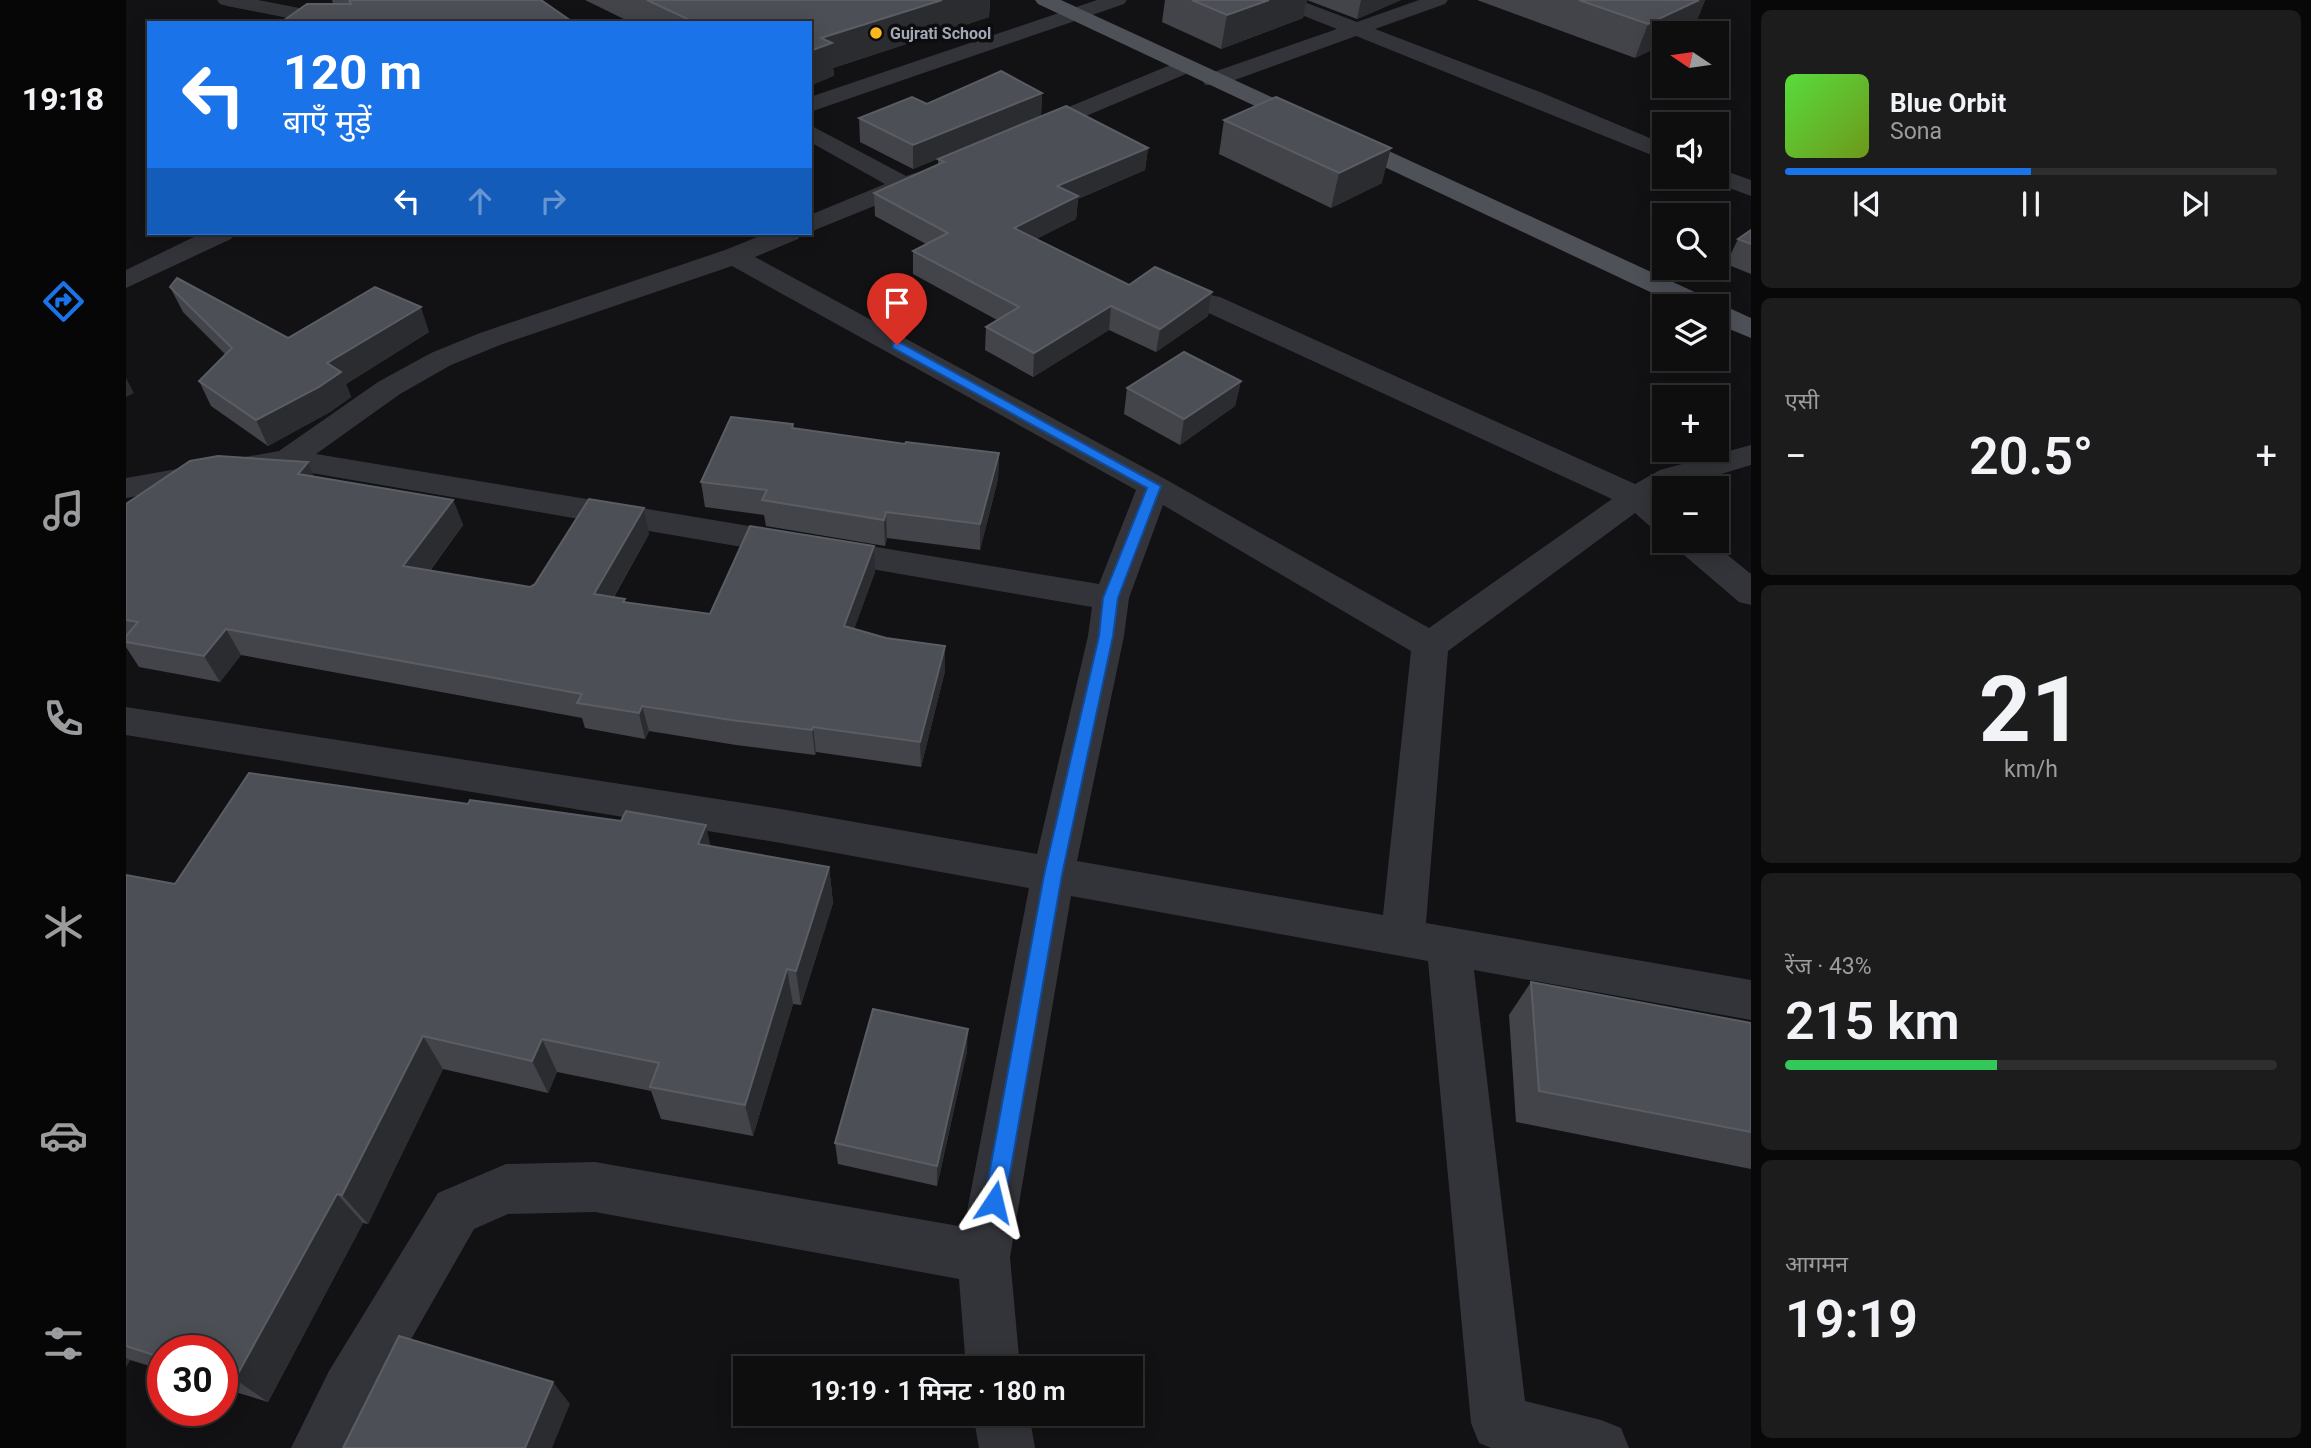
<!DOCTYPE html>
<html lang="hi">
<head>
<meta charset="utf-8">
<style>
	body { margin:0; font-family:Roboto,"Noto Sans Devanagari",sans-serif; background:#1c1c1d; color:#f1f3f6; height:100vh; display:flex; flex-direction:column; font-size:26px; white-space:nowrap }
	* { box-sizing:border-box; margin:0 }
	p { font-size:23px; color:#9b9c9e }
	.icon { flex:none; width:38px; height:38px; fill:none; stroke:currentColor; stroke-width:2; stroke-linecap:round; stroke-linejoin:round }
	.map { position:relative; flex:1; overflow:hidden }
	.side { display:flex; flex-direction:column; gap:10px; padding:10px; background:#080808; width:560px }
	.side>* { flex:none }
	.hud { position:absolute; left:21px; top:21px; width:665px; height:214px; border-radius:0px; box-shadow:0 4px 18px #0003,0 0 0 2px #2e2e2f; background:#1a73e8; color:#fff; overflow:hidden }
	.needle { width:46px; rotate:283deg }
	.controls { position:absolute; left:1526px; top:21px; display:grid; gap:14px }
	.controls a { display:grid; place-items:center; width:77px; height:77px; border-radius:0px; background:#0e0e0f; box-shadow:0 4px 18px #0003,0 0 0 2px #2e2e2f; font-size:35px }
	.speed { position:absolute; left:21px; top:1335px; display:flex; gap:14px; font-size:35px; font-weight:700; text-align:center }
	.speed>* { display:grid; place-content:center; width:91px; height:91px; border-radius:50%; background:#0e0e0f; box-shadow:0 4px 18px #0003,0 0 0 2px #2e2e2f; line-height:1 }
	.speed .limit { border:10px solid #d22; background:#fff; color:#111 }
	.pin { position:absolute; display:grid; place-items:center; width:60px; height:60px; color:#fff; margin:-72px -30px; border-radius:50% 50% 50% 0; rotate:-45deg; box-shadow:0 0 7px #0007 }
	.pin .icon { rotate:45deg }
	.me { position:absolute; width:77px; margin:-38px; rotate:10deg; stroke-linejoin:round; filter:drop-shadow(0 0 5px #0008) }
	.turn { display:flex; align-items:center; gap:24px; height:147px; padding:0 21px; font-size:32px }
	.turn .icon { width:91px; height:91px; stroke-width:2.5 }
	.turn b { display:block; font-size:49px; line-height:60px }
	.lanes { display:flex; align-items:center; height:66px; padding:0 21px; background:#0003; justify-content:center; gap:35px; direction:ltr }
	.lanes .off { opacity:.35 }
	.big { font-size:52px; font-weight:600; line-height:1.1 }
	.side .card { flex:1; display:flex; flex-direction:column; justify-content:center; gap:10px; min-width:0; padding:0 24px; border-radius:10px; background:#1c1c1d }
	.side .dial { align-items:center; gap:0 }
	.dial b { font-size:91px; line-height:1 }
	.song { display:flex; align-items:center; gap:21px }
	.cover { width:84px; height:84px; border-radius:10px; background:linear-gradient(135deg,hsl(110 70% 55%),hsl(80 70% 35%)) }
	.played { height:7px; border-radius:4px; background:linear-gradient(90deg,#1a73e8 50%,#2e2e2f 50%) }
	.keys { display:flex; justify-content:space-around; direction:ltr }
	.heat { display:flex; justify-content:space-between; align-items:center; font-size:38px; direction:ltr }
	.charge { height:10px; border-radius:5px; background:linear-gradient(90deg,#34c759 43%,#2e2e2f 0) }
	.trip { position:absolute; left:607px; top:1356px; width:410px; height:70px; border-radius:0px; background:#0e0e0f; box-shadow:0 4px 18px #0003,0 0 0 2px #2e2e2f; font-weight:600; line-height:70px; text-align:center }
	main { display:flex; flex:1; min-height:0 }
	.menu { display:flex; flex-direction:column; width:126px; justify-content:space-around; align-items:center; background:#060606; color:#9b9c9e }
	.menu .icon { width:49px; height:49px }
	.menu .on { color:#1a73e8 }
	.menu b { font-size:32px; color:#f1f3f6 }
	.map>svg:first-child { display:block }
	.lines { fill:none; stroke-linecap:round; stroke-linejoin:round }
	.minor { fill:#333439; fill-rule:evenodd }
	.major { fill:#4f5159; fill-rule:evenodd }
	.wall { fill:#43444a }
	.shaded-wall { fill:#2b2c30 }
	.building { fill:#4d4f56; stroke:#5b5d65; stroke-width:2 }
	.route { fill:#1a73e8; stroke:#114b97; stroke-width:2 }
	.poi-dot { fill:#ffb91f; stroke:#0d0d0f; stroke-width:2.5 }
	.labels { text-anchor:middle; stroke-width:7; stroke-linejoin:round; paint-order:stroke }
	.far-poi-label { font-size:16px; font-weight:bold; fill:#a2a8b6; stroke:#0d0d0f; text-anchor:start }
</style>
</head>
<body>
<main>
<nav class="menu">
<b>19:18</b>
<svg class="icon on" aria-label="directions" viewBox="0 0 24 24"><path d="M12 3l9 9-9 9-9-9zM9 14v-3h6M13 9l2 2-2 2"/></svg>
<svg class="icon" aria-label="music" viewBox="0 0 24 24"><path d="M9 18V5l10-2v13"/><circle cx="6" cy="18" r="3"/><circle cx="16" cy="16" r="3"/></svg>
<svg class="icon" aria-label="phone" viewBox="0 0 24 24"><path d="M5 4h4l2 5-3 2q2 4 5 5l2-3 5 2v4C11 20 4 13 5 4z"/></svg>
<svg class="icon" aria-label="climate" viewBox="0 0 24 24"><path d="M12 3v18M4 7l16 10M4 17L20 7"/></svg>
<svg class="icon" aria-label="car" viewBox="0 0 24 24"><path d="M5 17H2v-5l4-1 3-4h7l3 4 3 1v5h-3M9 17h6M6 11h13"/><circle cx="7" cy="17" r="2"/><circle cx="17" cy="17" r="2"/></svg>
<svg class="icon" aria-label="filters" viewBox="0 0 24 24"><path d="M4 7h16M4 17h16"/><circle cx="9" cy="7" r="2"/><circle cx="15" cy="17" r="2"/></svg>
</nav>
<div class="map">
<svg width="1625" height="1448" viewBox="0 0 1625 1448">
	<rect width="100%" height="100%" fill="#121214"/>
	<g class="lines">
		<g class="minor">
			<polygon points="91,0 132,0 220,17 227,19 230,23 187,23 101,6 94,4"/>
			<polygon points="971,0 1001,0 998,4 684,112 684,97"/>
			<polygon points="1145,0 1173,0 1231,22 1293,0 1322,0 1319,4 1249,29 1414,92 1538,144 1538,160 1230,36 1095,85 1079,85 1076,80 1079,75 1211,29 1148,4"/>
			<polygon points="1059,59 1067,61 1070,66 1067,71 910,137 894,137 890,132 894,127"/>
			<polygon points="684,125 780,176 796,171 805,173 808,178 805,183 684,232 684,215 759,184 684,142"/>
			<polygon points="1591,168 1625,180 1625,196 1582,180 1580,177 1591,177"/>
			<polygon points="76,233 109,233 105,239 0,288 0,270"/>
			<path d="M641,233H676L672,239L629,257L1039,479L1303,628L1486,499L1074,309L1070,303L1074,297L1084,295L1094,297L1509,484L1534,470L1625,445V465L1549,488H1538V495L1532,498L1538,503V531L1526,528L1509,513L1322,651L1300,923L1625,980V1020L1348,970L1399,1401L1475,1420L1495,1428L1503,1448H1365L1353,1443L1345,1423L1302,961L945,896L884,1257L894,1368H840L833,1279L469,1212L382,1214L348,1229L223,1448H165L203,1371L312,1193L380,1164L469,1162L838,1227L903,888L655,843L0,735V707L655,809L911,854L962,636L966,607L162,469L0,498V478L153,451L252,382L305,353L354,333L599,250ZM606,266L1010,490L973,584L190,454L274,394L325,365L374,345ZM1037,505L1285,651L1257,915L951,861L998,636L1003,598Z"/>
			<polygon points="1546,541 1584,541 1625,574 1625,605 1613,602 1551,549"/>
			<polygon points="847,1414 903,1414 909,1448 853,1448"/>
		</g>
		<polygon class="major" points="909,0 935,0 1586,300 1589,305 1601,307 1625,318 1625,338 1591,324 1591,306 1554,306 912,4"/>
	</g>
	<g class="wall">
		<polygon points="206,0 415,0 207,4"/>
		<polygon points="459,0 864,0 863,17 707,68 708,76 684,23 506,23"/>
		<polygon points="1039,0 1275,0 1231,19 1181,0 1177,18 1095,49 1036,22"/>
		<polygon points="1351,0 1579,0 1567,30 1560,33 1538,33 1538,44 1509,58"/>
		<polygon points="916,93 915,116 787,169 734,142 733,118 801,104"/>
		<polygon points="1098,120 1256,183 1205,208 1093,154"/>
		<polygon points="1022,148 1019,170 952,199 950,219 910,239 1003,285 1086,292 1082,316 1030,352 983,330 907,377 859,350 860,327 871,320 787,274 787,251 800,244 749,216 748,193 812,165 812,159"/>
		<polygon points="1625,230 1625,274 1600,264 1612,239"/>
		<polygon points="44,287 162,338 303,332 220,384 225,397 204,412 142,446 85,406 73,381 99,354 57,312"/>
		<polygon points="1115,381 1109,406 1054,445 998,414 1001,388"/>
		<polygon points="667,428 779,444 873,453 872,479 854,550 761,538 759,546 640,526 638,515 579,507 575,482"/>
		<polygon points="188,476 327,500 337,525 304,571 404,587 523,534 488,597 500,602 584,614 749,572 728,629 760,638 819,646 819,671 795,767 690,752 689,755 610,745 523,731 519,739 459,728 456,718 115,655 94,682 13,667 0,647 0,504"/>
		<polygon points="342,804 703,867 707,903 675,1005 667,1004 627,1136 535,1119 525,1091 431,1072 422,1093 317,1069 242,1224 237,1223 142,1402 96,1388 96,1351 37,1351 37,1370 4,1360 0,1367 0,875 49,884"/>
		<polygon points="1405,982 1625,1023 1625,1169 1390,1122 1383,1015"/>
		<polygon points="841,1051 811,1186 712,1164 709,1143"/>
	</g>
	<g class="shaded-wall">
		<polygon points="816,0 864,0 863,17 707,68 708,76 684,86 684,51 695,38"/>
		<polygon points="1143,0 1181,0 1177,18 1095,49 1101,15"/>
		<polygon points="1235,0 1275,0 1231,19"/>
		<polygon points="1573,0 1579,0 1567,30 1560,33 1538,33 1538,44 1509,58 1522,24"/>
		<polygon points="916,93 915,116 787,169 787,145"/>
		<polygon points="1022,148 1019,170 952,199 950,219 887,251 888,228 931,186"/>
		<polygon points="1265,148 1256,183 1205,208 1213,173"/>
		<polygon points="1086,292 1082,316 1030,352 1034,329"/>
		<polygon points="985,306 983,330 907,377 908,353"/>
		<polygon points="295,307 303,332 220,384 225,397 204,412 142,446 130,420 201,363"/>
		<polygon points="0,378 8,393 0,397"/>
		<polygon points="1115,381 1109,406 1054,445 1058,419"/>
		<polygon points="873,453 872,479 854,550 854,524"/>
		<polygon points="182,462 193,488 172,474"/>
		<polygon points="327,500 337,525 288,592 277,566"/>
		<polygon points="518,508 523,534 475,619 468,594"/>
		<polygon points="760,512 761,538 759,546 758,520"/>
		<polygon points="748,546 749,572 720,651 718,626"/>
		<polygon points="100,629 115,655 94,682 78,656"/>
		<polygon points="819,646 819,671 795,767 794,742"/>
		<polygon points="516,706 523,731 519,739 513,713"/>
		<polygon points="687,727 690,752 689,755 686,730"/>
		<polygon points="580,825 588,862 572,844"/>
		<polygon points="703,867 707,903 675,1005 670,971"/>
		<polygon points="661,969 667,1004 627,1136 619,1105"/>
		<polygon points="842,1029 841,1051 811,1186 811,1166"/>
		<polygon points="297,1036 317,1069 242,1224 216,1195"/>
		<polygon points="416,1039 431,1072 422,1093 406,1061"/>
		<polygon points="211,1194 237,1223 142,1402 109,1379"/>
		<polygon points="0,1358 4,1360 0,1367"/>
		<polygon points="427,1382 444,1404 426,1448 399,1448"/>
	</g>
	<g class="building">
		<polygon points="223,0 415,0 448,23 154,23 181,4 225,4"/>
		<polygon points="521,0 816,0 695,38 706,43 684,51 684,23 570,23"/>
		<polygon points="1066,0 1143,0 1101,15"/>
		<polygon points="1453,0 1573,0 1522,24"/>
		<polygon points="875,71 916,93 787,145 733,118 786,97 801,104"/>
		<polygon points="1150,97 1265,148 1213,173 1098,120"/>
		<polygon points="940,106 1022,148 931,186 952,196 888,228 1003,285 1029,267 1086,292 1034,329 985,306 908,353 860,327 893,307 787,251 822,233 748,193 818,162 812,159"/>
		<polygon points="1625,230 1625,244 1612,239"/>
		<polygon points="51,278 162,338 249,287 295,307 201,363 215,372 193,387 130,420 73,381 106,348 44,287"/>
		<polygon points="1058,352 1115,381 1058,419 1001,388"/>
		<polygon points="605,417 667,424 666,428 779,444 780,442 873,453 854,524 760,512 758,520 636,500 641,490 575,482"/>
		<polygon points="92,456 182,462 172,474 327,500 277,566 404,587 409,584 463,499 518,508 468,594 499,599 497,602 584,614 624,526 748,546 718,626 760,638 819,646 794,742 687,727 686,730 605,720 516,706 513,713 451,703 456,694 100,629 78,656 0,642 0,636 12,622 0,620 0,504 64,461"/>
		<polygon points="123,773 342,804 344,800 495,821 500,811 580,825 572,844 703,867 670,971 661,969 619,1105 524,1087 533,1063 416,1039 406,1061 297,1036 216,1195 211,1194 109,1379 96,1376 96,1351 37,1351 37,1358 0,1346 0,875 49,884"/>
		<polygon points="1405,982 1625,1023 1625,1132 1413,1091"/>
		<polygon points="747,1009 842,1029 811,1166 709,1143"/>
		<polygon points="273,1336 427,1382 399,1448 217,1448"/>
	</g>
	<polygon class="route" points="767,343 775,343 1035,486 992,598 987,636 936,875 879,1202 876,1209 868,1212 861,1209 858,1202 918,875 973,636 977,598 1021,488 767,348"/>
	<circle class="poi-dot" cx="750" cy="33" r="7"/>
	<g class="labels">
		<g class="far-poi-label">
			<text x="764" y="39">Gujrati School</text>
		</g>
	</g>
</svg>
<div class="controls">
<a><svg class="needle" viewBox="-14 -14 28 28"><path d="M0-13l5 13h-10z" fill="#e53935"/><path d="M0 13l5-13h-10z" fill="#9b9c9e"/></svg></a>
<a><svg class="icon" aria-label="sound" viewBox="0 0 24 24"><path d="M4 9h4l5-4v14l-5-4H4zM17 9q2 3 0 6"/></svg></a>
<a><svg class="icon" aria-label="search" viewBox="0 0 24 24"><circle cx="10" cy="10" r="6"/><path d="M15 15l6 6"/></svg></a>
<a><svg class="icon" aria-label="layers" viewBox="0 0 24 24"><path d="M12 4l9 5-9 5-9-5zM3 14l9 5 9-5"/></svg></a>
<a>+</a>
<a>−</a>
</div>
<div class="speed"><div class="limit">30</div></div>
<div class="pin" style="left:771px;top:345px;background:#d93025"><svg class="icon" aria-label="arrive" viewBox="0 0 24 24"><path d="M6 21V4h12l-3 4 3 4H6"/></svg></div>
<svg class="me" style="left:868px;top:1202px" viewBox="-20 -20 40 40"><path d="M0-17L14 15 0 8-14 15z" fill="#1a73e8" stroke="#fff" stroke-width="4"/></svg>
<div class="trip">19:19 · 1 मिनट · 180 m</div>
<div class="hud">
<div class="turn"><svg class="icon" aria-label="left" viewBox="0 0 24 24"><path d="M17 20v-9H6M10 6l-5 5 5 5"/></svg><div><b>120 m</b>बाएँ मुड़ें</div></div>
<div class="lanes"><svg class="icon" aria-label="left" viewBox="0 0 24 24"><path d="M17 20v-9H6M10 6l-5 5 5 5"/></svg><svg class="icon off" aria-label="ahead" viewBox="0 0 24 24"><path d="M12 20V5M6 11l6-6 6 6"/></svg><svg class="icon off" aria-label="right" viewBox="0 0 24 24"><path d="M7 20v-9h11M14 6l5 5-5 5"/></svg></div>
</div>
</div>
<section class="side">
<div class="card">
<div class="song"><i class="cover"></i><div><b>Blue Orbit</b><p>Sona</p></div></div>
<div class="played"></div>
<div class="keys"><svg class="icon" aria-label="previous" viewBox="0 0 24 24"><path d="M18 5L8 12l10 7zM5 5v14"/></svg><svg class="icon" aria-label="pause" viewBox="0 0 24 24"><path d="M8 5v14M16 5v14"/></svg><svg class="icon" aria-label="next" viewBox="0 0 24 24"><path d="M6 5l10 7-10 7zM19 5v14"/></svg></div>
</div>
<div class="card"><p>एसी</p>
<div class="heat"><a>−</a><b class="big">20.5°</b><a>+</a></div>
</div>
<div class="card dial"><b>21</b><p>km/h</p></div>
<div class="card"><p>रेंज · 43%</p><b class="big">215 km</b><div class="charge"></div></div>
<div class="card"><p>आगमन</p><b class="big">19:19</b></div>
</section>
</main>
</body>
</html>
